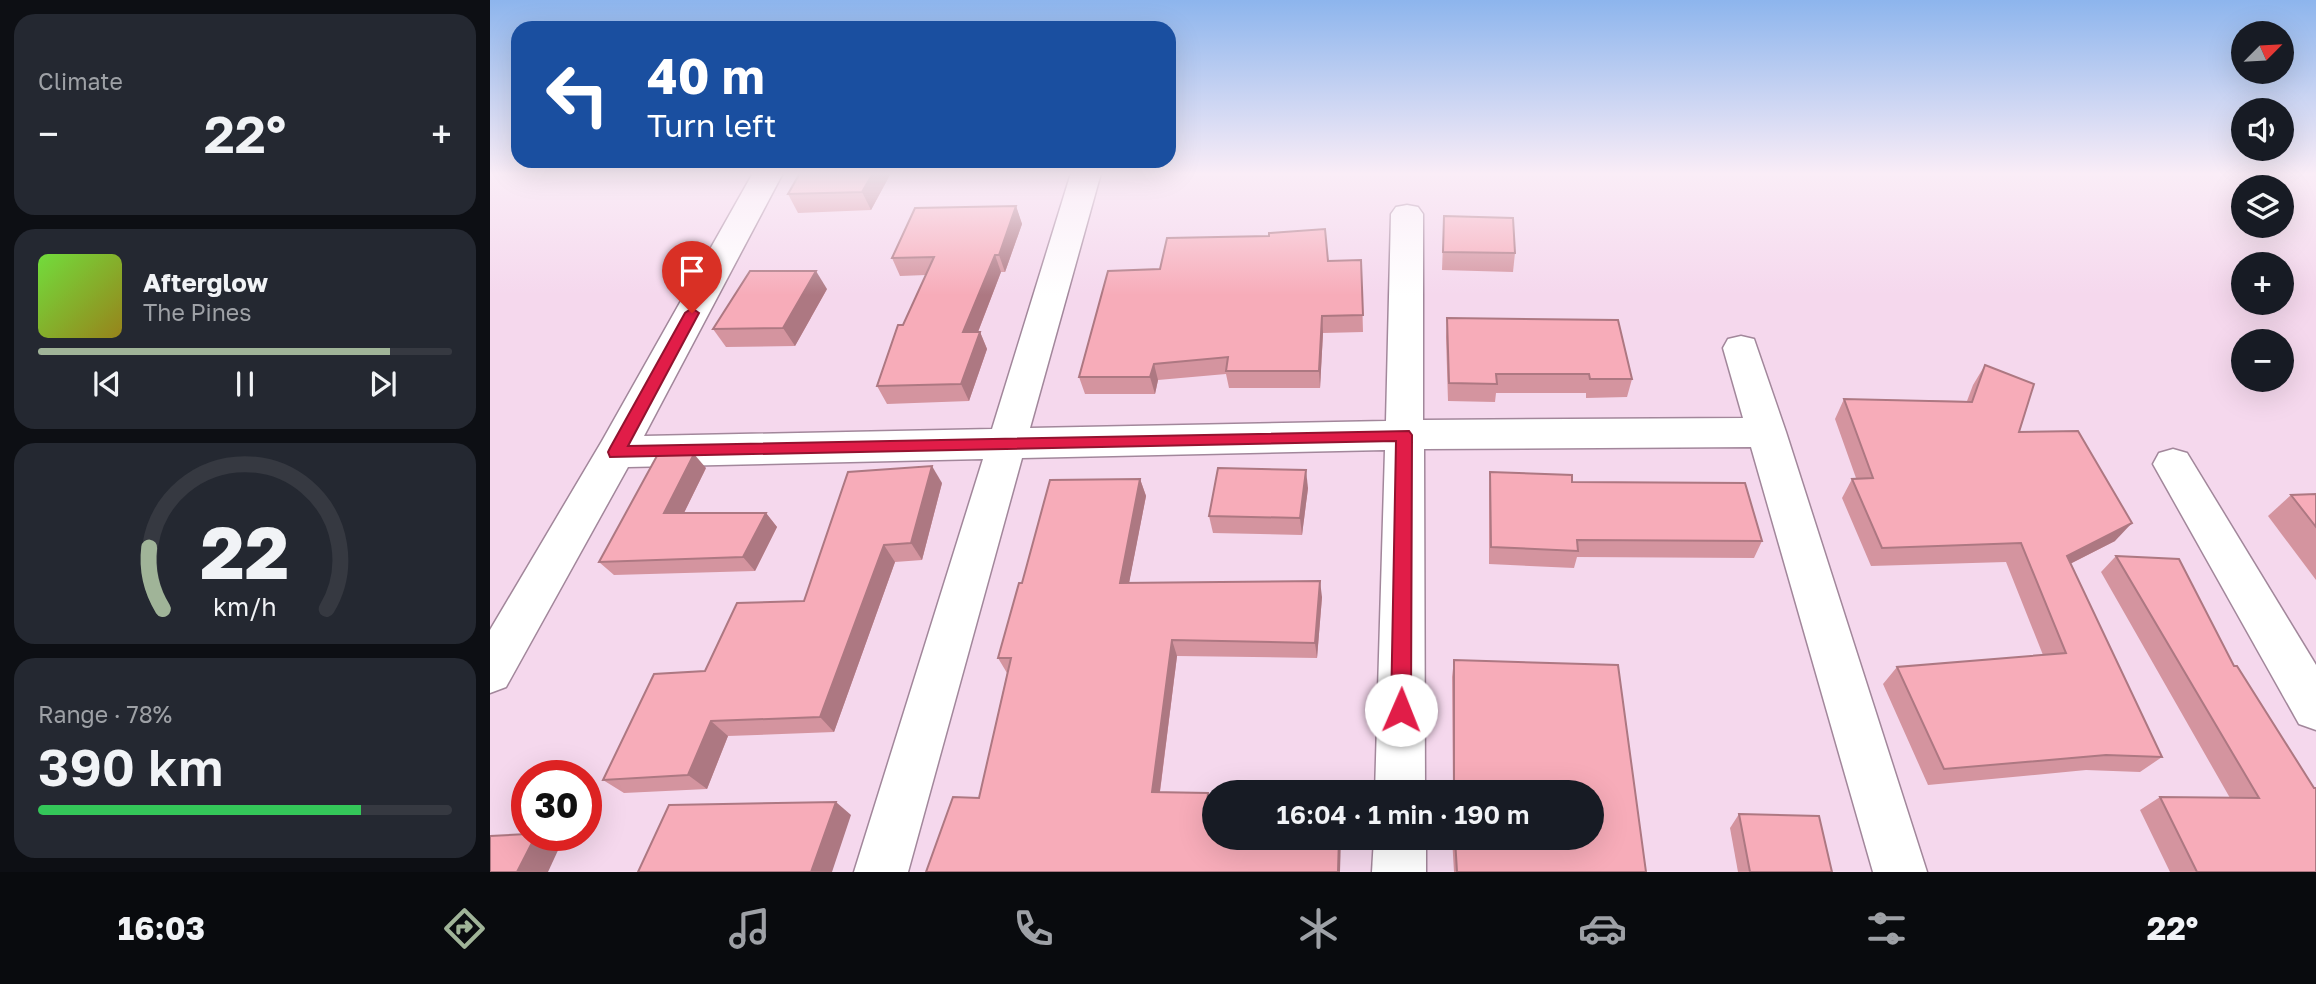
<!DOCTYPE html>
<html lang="en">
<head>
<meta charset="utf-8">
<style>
	body { margin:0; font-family:"Golos Text",sans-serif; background:#242831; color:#f1f3f6; height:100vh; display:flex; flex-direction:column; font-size:26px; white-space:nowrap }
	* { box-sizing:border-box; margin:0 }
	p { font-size:23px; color:#9ea1a6 }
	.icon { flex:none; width:38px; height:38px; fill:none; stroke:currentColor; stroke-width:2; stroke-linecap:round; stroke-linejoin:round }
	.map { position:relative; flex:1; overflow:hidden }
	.drawer { display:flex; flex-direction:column; gap:14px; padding:14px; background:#0d0f14; width:490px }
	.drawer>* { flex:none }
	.hud { position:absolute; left:21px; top:21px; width:665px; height:147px; border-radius:21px; box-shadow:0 7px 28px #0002; background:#1a4fa0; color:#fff; overflow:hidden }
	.needle { width:46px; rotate:66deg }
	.tools { position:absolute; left:1741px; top:21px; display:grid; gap:14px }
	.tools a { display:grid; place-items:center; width:63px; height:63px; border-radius:50%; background:#171b24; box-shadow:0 7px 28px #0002; font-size:35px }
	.speed { position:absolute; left:21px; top:760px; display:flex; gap:14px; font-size:35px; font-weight:700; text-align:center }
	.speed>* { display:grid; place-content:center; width:91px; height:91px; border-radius:50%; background:#171b24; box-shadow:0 7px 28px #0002; line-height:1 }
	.speed .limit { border:10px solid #d22; background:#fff; color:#111 }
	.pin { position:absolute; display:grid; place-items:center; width:60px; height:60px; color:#fff; margin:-72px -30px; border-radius:50% 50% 50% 0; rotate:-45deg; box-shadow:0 0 7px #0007 }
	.pin .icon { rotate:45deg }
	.me { position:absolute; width:77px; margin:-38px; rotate:1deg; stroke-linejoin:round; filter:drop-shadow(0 0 5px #0008) }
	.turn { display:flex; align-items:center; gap:24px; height:147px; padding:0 21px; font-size:32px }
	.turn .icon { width:91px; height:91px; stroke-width:2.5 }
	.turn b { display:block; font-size:49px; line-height:60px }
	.big { font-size:52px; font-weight:600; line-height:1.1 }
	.drawer .widget { flex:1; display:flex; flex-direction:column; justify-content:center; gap:10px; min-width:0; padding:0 24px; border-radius:21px; background:#242831 }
	.drawer .dial { align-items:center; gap:0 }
	.dial svg { height:182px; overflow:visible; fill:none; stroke:#363941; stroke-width:7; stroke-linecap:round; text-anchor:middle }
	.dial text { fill:#f1f3f6; stroke:none }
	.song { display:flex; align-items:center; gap:21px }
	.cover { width:84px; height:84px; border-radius:10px; background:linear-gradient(135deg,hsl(100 70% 55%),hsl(50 70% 35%)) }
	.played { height:7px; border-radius:4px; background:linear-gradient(90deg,#a0b498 85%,#363941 85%) }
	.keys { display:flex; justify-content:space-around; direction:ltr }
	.heat { display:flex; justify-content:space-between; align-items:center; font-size:38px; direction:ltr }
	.charge { height:10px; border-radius:5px; background:linear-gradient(90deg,#34c759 78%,#363941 0) }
	.trip { position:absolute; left:712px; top:780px; width:402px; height:70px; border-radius:35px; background:#171b24; box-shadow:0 7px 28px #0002; font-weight:600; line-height:70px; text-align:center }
	.menu { display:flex; height:112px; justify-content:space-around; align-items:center; background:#090b0e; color:#9ea1a6 }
	.menu .icon { width:49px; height:49px }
	.menu .on { color:#a0b498 }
	.menu b { font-size:32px; color:#f1f3f6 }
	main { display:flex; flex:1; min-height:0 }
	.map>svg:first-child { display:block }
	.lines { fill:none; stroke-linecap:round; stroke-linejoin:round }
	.minor-casing { stroke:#a2879b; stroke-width:3 }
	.minor { fill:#fff; fill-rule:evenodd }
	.wall { fill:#d4949f }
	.shaded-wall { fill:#ad7882 }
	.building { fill:#f7acb9; stroke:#ad7882; stroke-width:2 }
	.route { fill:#e11d48; stroke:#92132f; stroke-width:2 }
</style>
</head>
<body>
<main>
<section class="drawer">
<div class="widget"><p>Climate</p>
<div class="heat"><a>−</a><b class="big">22°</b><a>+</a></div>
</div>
<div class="widget">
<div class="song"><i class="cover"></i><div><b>Afterglow</b><p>The Pines</p></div></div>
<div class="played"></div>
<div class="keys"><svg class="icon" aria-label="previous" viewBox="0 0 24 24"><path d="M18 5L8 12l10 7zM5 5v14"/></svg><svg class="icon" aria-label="pause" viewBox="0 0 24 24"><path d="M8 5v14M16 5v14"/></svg><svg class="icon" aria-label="next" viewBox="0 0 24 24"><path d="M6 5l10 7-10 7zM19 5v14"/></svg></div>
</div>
<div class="widget dial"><svg viewBox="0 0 100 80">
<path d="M14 69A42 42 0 1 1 86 69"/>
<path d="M14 69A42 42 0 0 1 8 42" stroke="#a0b498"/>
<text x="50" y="56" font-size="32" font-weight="700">22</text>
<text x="50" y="72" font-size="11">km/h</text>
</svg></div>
<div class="widget"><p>Range · 78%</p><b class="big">390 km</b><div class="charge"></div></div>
</section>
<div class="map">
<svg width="1826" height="872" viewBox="0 0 1826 872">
	<rect width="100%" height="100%" fill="#f5d8ed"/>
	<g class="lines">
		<g class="minor-casing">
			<g id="minor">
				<polygon points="263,173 293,173 154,436 502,429 581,173 611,173 540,428 896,421 901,214 906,207 917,205 928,207 933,214 933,420 1253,418 1233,348 1238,339 1251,336 1264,339 1296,432 1437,872 1383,872 1261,447 934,449 935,793 885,793 895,450 532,458 418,872 364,872 493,459 138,467 16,687 0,693 0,630 112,441"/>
				<polygon points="1683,449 1697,453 1826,665 1826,730 1809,724 1663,464 1669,453"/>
				<polygon points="884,838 936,838 936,872 882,872"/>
			</g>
		</g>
		<use href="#minor" class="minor"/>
	</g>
	<g class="wall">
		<polygon points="401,173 381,210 308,213 298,194"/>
		<polygon points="526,206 532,224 515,272 511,272 488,332 490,332 497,349 479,401 397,404 387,386 413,325 436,275 410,276 402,258"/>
		<polygon points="954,216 1025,253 1023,272 952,270"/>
		<polygon points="871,260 873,332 833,333 830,388 739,388 736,374 668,380 665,394 595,394 589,377 670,269"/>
		<polygon points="337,289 305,346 236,347 223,329"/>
		<polygon points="957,318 1142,379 1137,397 1096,398 1096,393 1006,393 1005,402 958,401 956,337"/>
		<polygon points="1495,365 1529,432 1625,541 1580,564 1672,757 1650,772 1596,770 1438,785 1393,684 1407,667 1553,655 1516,562 1381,566 1352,498 1362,479 1366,478 1345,419 1354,399 1477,401 1483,385"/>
		<polygon points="216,468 194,513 276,513 287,527 265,571 124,575 109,562"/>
		<polygon points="1000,472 1082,482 1272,541 1264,558 1087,557 1084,568 999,564 999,489"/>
		<polygon points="650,479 656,496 639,582 832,597 827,658 687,656 670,792 718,793 722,803 489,798 517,673 508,658"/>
		<polygon points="452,483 432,560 405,562 344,732 238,736 217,789 134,793 113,780 215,671 314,601"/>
		<polygon points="818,488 812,535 723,533 719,516"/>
		<polygon points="1826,494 1826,580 1778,516 1801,495"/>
		<polygon points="1626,556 1826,872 1680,872 1650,810 1670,797 1740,798 1611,572"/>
		<polygon points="964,660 1128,665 1156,872 964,872 962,838 1102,838 1102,793 963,793 962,677"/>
		<polygon points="1249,814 1342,872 1248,872 1240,828"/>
	</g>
	<g class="shaded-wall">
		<polygon points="383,173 401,173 381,210 372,192"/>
		<polygon points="526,206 532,224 515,272 509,255"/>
		<polygon points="505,255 511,272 481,350 473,332"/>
		<polygon points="326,271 337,289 305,346 293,328"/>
		<polygon points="832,316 833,333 830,388 829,371"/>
		<polygon points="490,332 497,349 479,401 471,384"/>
		<polygon points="664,364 668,380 665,394 660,377"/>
		<polygon points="204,454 216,468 187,527 174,513"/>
		<polygon points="442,466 452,483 432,560 421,543"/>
		<polygon points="816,470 818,488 812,535 810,518"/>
		<polygon points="650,479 656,496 636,599 630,583"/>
		<polygon points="276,513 287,527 265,571 253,557"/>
		<polygon points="1642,523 1625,541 1560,574 1577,556"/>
		<polygon points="394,545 405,562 344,732 330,717"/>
		<polygon points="830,581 832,597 827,658 825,643"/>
		<polygon points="682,640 687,656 668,806 662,792"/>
		<polygon points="221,721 238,736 217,789 198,775"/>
		<polygon points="718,793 723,806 717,803"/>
		<polygon points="346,802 361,815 342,872 321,872"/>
		<polygon points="46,835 49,835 70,846 58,872 27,872"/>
		<polygon points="849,838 851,838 850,872 848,872"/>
	</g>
	<g class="building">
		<polygon points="310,173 383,173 372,192 298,194"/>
		<polygon points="526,206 509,255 505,255 473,332 490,332 471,384 387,386 408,325 413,325 444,257 402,258 425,208"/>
		<polygon points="954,216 1023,218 1025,253 953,252"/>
		<polygon points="835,229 838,261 871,260 873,315 832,316 829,371 736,371 738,357 664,364 660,377 589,377 618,271 670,269 677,238 779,236 779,233"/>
		<polygon points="260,271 326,271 293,328 223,329"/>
		<polygon points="957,318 1128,320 1142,379 1100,379 1099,374 1006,374 1007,384 959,383"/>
		<polygon points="1495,365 1544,384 1529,432 1588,431 1642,523 1577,556 1672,757 1616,755 1454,769 1407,667 1576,653 1531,543 1392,548 1362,479 1383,478 1354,399 1482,402"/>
		<polygon points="168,454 204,454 174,513 276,513 253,557 109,562"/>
		<polygon points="442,466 421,543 394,545 330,717 221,721 198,775 113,780 164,674 215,671 247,603 314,601 358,472"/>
		<polygon points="728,468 816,470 810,518 719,516"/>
		<polygon points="1000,472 1082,475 1082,482 1255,483 1272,541 1087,540 1088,551 1001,547"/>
		<polygon points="650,479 630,583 830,581 825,643 682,640 662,792 718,793 717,803 724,803 724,838 849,838 848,872 436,872 463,797 489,798 521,658 508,658 529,583 532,583 560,480"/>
		<polygon points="1826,494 1826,527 1801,495"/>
		<polygon points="1626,556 1689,559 1744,666 1747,666 1824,788 1826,788 1826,872 1707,872 1670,797 1769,798"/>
		<polygon points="964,660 1128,665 1156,872 967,872 965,838 1102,838 1102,793 964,793"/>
		<polygon points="346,802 321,872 148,872 179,805"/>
		<polygon points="1249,814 1329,816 1342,872 1260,872"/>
		<polygon points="37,834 46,835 27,872 0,872 0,836"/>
	</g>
	<linearGradient id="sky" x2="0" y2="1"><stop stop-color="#8db5ed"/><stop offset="0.59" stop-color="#faedf7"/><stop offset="1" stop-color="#faedf7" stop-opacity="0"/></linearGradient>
	<rect width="1826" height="295" fill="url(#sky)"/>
	<polygon class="route" points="202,308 209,313 138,446 919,431 922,435 921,710 918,717 911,720 904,717 901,710 906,441 120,457 118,452 120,448 195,313"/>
</svg>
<div class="tools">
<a><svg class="needle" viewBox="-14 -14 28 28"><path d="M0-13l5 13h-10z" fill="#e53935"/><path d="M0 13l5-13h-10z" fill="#9ea1a6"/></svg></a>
<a><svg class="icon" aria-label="sound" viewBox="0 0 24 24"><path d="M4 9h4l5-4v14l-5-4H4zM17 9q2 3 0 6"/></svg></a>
<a><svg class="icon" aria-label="layers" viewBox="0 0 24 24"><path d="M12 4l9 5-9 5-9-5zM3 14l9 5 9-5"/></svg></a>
<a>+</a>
<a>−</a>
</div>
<div class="speed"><div class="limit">30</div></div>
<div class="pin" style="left:202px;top:313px;background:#d93025"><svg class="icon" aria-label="arrive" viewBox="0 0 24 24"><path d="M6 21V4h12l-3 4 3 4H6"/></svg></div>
<svg class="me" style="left:911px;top:710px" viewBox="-20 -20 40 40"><circle r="19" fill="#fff"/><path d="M0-13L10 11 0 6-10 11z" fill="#e11d48"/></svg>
<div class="trip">16:04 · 1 min · 190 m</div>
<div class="hud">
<div class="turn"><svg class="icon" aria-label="left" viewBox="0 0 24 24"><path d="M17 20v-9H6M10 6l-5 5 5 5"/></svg><div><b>40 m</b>Turn left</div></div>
</div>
</div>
</main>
<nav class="menu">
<b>16:03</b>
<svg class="icon on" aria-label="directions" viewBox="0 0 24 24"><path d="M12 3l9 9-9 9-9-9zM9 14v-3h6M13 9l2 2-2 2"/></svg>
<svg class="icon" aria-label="music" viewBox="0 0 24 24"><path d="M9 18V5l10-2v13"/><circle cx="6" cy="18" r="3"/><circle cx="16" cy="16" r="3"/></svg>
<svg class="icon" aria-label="phone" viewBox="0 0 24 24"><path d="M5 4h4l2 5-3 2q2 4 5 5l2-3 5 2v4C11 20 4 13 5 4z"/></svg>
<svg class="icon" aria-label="climate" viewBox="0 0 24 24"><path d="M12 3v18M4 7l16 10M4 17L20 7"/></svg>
<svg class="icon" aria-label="car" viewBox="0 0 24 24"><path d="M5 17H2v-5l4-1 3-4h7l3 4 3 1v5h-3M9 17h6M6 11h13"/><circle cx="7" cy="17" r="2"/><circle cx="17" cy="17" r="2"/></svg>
<svg class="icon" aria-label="filters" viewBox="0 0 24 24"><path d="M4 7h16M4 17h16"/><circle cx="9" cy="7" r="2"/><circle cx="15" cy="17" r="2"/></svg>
<b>22°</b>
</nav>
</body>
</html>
